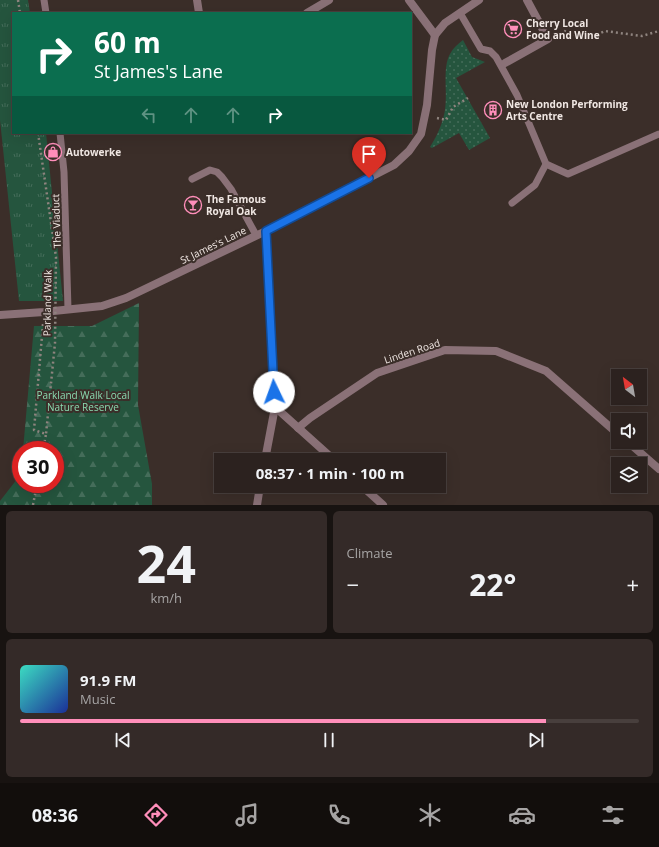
<!DOCTYPE html>
<html lang="en">
<head>
<meta charset="utf-8">
<style>
	body { margin:0; font-family:"Open Sans",sans-serif; background:#342a28; color:#f1f3f6; height:100vh; display:flex; flex-direction:column; font-size:15px; white-space:nowrap }
	* { box-sizing:border-box; margin:0 }
	p { font-size:13px; color:#a6a4a4 }
	.icon { flex:none; width:22px; height:22px; fill:none; stroke:currentColor; stroke-width:2; stroke-linecap:round; stroke-linejoin:round }
	.map { position:relative; height:505px; overflow:hidden }
	.sheet { display:flex; flex-direction:column; gap:6px; padding:6px; background:#181311; flex:1 }
	.sheet>* { flex:none }
	.guide { position:absolute; left:12px; top:12px; width:400px; height:122px; border-radius:0px; box-shadow:0 4px 16px #0002,0 0 0 1px #483f3d; background:#0b6e4f; color:#fff; overflow:hidden }
	.needle { width:26px; rotate:329deg }
	.fabs { position:absolute; left:611px; top:369px; display:grid; gap:8px }
	.fabs a { display:grid; place-items:center; width:36px; height:36px; border-radius:0px; background:#2c221f; box-shadow:0 4px 16px #0002,0 0 0 1px #483f3d; font-size:20px }
	.speed { position:absolute; left:12px; top:441px; display:flex; gap:8px; font-size:20px; font-weight:700; text-align:center }
	.speed>* { display:grid; place-content:center; width:52px; height:52px; border-radius:50%; background:#2c221f; box-shadow:0 4px 16px #0002,0 0 0 1px #483f3d; line-height:1 }
	.speed .limit { border:6px solid #d22; background:#fff; color:#111 }
	.pin { position:absolute; display:grid; place-items:center; width:34px; height:34px; color:#fff; margin:-41px -17px; border-radius:50% 50% 50% 0; rotate:-45deg; box-shadow:0 0 4px #0007 }
	.pin .icon { rotate:45deg }
	.me { position:absolute; width:44px; margin:-22px; rotate:357deg; stroke-linejoin:round; filter:drop-shadow(0 0 3px #0008) }
	.turn { display:flex; align-items:center; gap:14px; height:84px; padding:0 16px; font-size:18px }
	.turn .icon { width:52px; height:52px; stroke-width:2.5 }
	.turn b { display:block; font-size:28px; line-height:34px }
	.lanes { display:flex; align-items:center; height:38px; padding:0 16px; background:#0003; justify-content:center; gap:20px; direction:ltr }
	.lanes .off { opacity:.35 }
	.big { font-size:30px; font-weight:700; line-height:1.1 }
	.sheet .tile { flex:1; display:flex; flex-direction:column; justify-content:center; gap:6px; min-width:0; padding:0 14px; border-radius:6px; background:#342a28 }
	.sheet .dial { align-items:center; gap:0 }
	.dial b { font-size:52px; line-height:1 }
	.song { display:flex; align-items:center; gap:12px }
	.cover { width:48px; height:48px; border-radius:6px; background:linear-gradient(135deg,hsl(170 70% 55%),hsl(230 70% 35%)) }
	.played { height:4px; border-radius:2px; background:linear-gradient(90deg,#ff8eba 85%,#483f3d 85%) }
	.keys { display:flex; justify-content:space-around; direction:ltr }
	.heat { display:flex; justify-content:space-between; align-items:center; font-size:22px; direction:ltr }
	.sheet .tiles { flex:1; display:grid; gap:6px; grid-template-columns:1fr 1fr }
	.tile:last-child { grid-column:span 2 }
	.trip { position:absolute; left:214px; top:453px; width:232px; height:40px; border-radius:0px; background:#2c221f; box-shadow:0 4px 16px #0002,0 0 0 1px #483f3d; font-weight:700; line-height:40px; text-align:center }
	.dock { display:flex; height:64px; justify-content:space-around; align-items:center; background:#120e0c; color:#a6a4a4 }
	.dock .icon { width:28px; height:28px }
	.dock .selected { color:#ff8eba }
	.dock b { font-size:18px; color:#f1f3f6 }
	.map>svg:first-child { display:block }
	.grass { fill:url(#grass-dots) }
	.forest { fill:url(#forest-firs) }
	.park { fill:url(#park-tufts) }
	.lines { fill:none; stroke-linecap:round; stroke-linejoin:round }
	.path { stroke:#8f847f; stroke-width:2.5; stroke-dasharray:2 3; stroke-linecap:butt }
	.service { stroke:#8a7177; stroke-width:7 }
	.minor { stroke:#8a7177; stroke-width:8 }
	.path-bridge { stroke:#8f847f; stroke-width:2.5; stroke-dasharray:2 3; stroke-linecap:butt }
	.route-casing { stroke:#114b97; stroke-width:10 }
	.route { stroke:#1a73e8; stroke-width:7 }
	.labels { text-anchor:middle; stroke-width:4; stroke-linejoin:round; paint-order:stroke }
	.poi-label { font-size:10px; font-weight:bold; fill:#f0e7e3; stroke:#3b2e29; text-anchor:start }
	.street-label { font-size:10px; fill:#f0e7e3; stroke:#3b2e29 }
	.park-label { font-size:10px; fill:#8adbb1; stroke:#3b2e29 }
</style>
</head>
<body>
<div class="map">
<svg width="659" height="505" viewBox="0 0 659 505">
	<defs>
		<pattern id="grass-dots" width="8" height="8" patternUnits="userSpaceOnUse"><rect width="8" height="8" fill="#25553e"/><path d="M2 2h.1M6 6h.1" fill="none" stroke="#456d5a" stroke-width="1.8" stroke-linecap="round"/></pattern>
		<pattern id="forest-firs" width="22" height="20" patternUnits="userSpaceOnUse"><rect width="22" height="20" fill="#25553e"/><path d="M5 1l3.5 6h-7zM16 11l3.5 6h-7z" fill="#456d5a"/></pattern>
		<pattern id="park-tufts" width="24" height="20" patternUnits="userSpaceOnUse"><rect width="24" height="20" fill="#25553e"/><path d="M3 7l-1-3M5 7V3M7 7l1-3M15 17l-1-3M17 17v-4M19 17l1-3" fill="none" stroke="#456d5a"/></pattern>
	</defs>
	<rect width="100%" height="100%" fill="#3b2e29"/>
	<path class="grass" d="M463,40L472,57L485,62L456,78L490,138L469,150L459,133L432,148L430,147C437,136 443,123 445,110C448,93 442,68 450,54C453,48 458,44 463,40Z"/>
	<polygon class="forest" points="139,303 138,405 152,484 152,505 0,505 0,501 21,474 21,484 55,484 55,450 23,450 34,326 92,326"/>
	<polygon class="park" points="0,0 28,0 30,13 13,13 13,133 46,133 63,301 19,301 0,120"/>
	<g class="lines">
		<g class="path">
			<polyline points="18,0 20,13"/>
			<polyline points="560,34 564,31 586,39 605,31 642,36 659,31"/>
			<polyline points="437,118 446,120 453,107 468,98"/>
			<polyline points="43,324 34,430 46,434 43,450"/>
			<polyline points="33,505 37,484"/>
		</g>
		<g class="service">
			<polyline points="44,0 46,13"/>
			<polyline points="460,13 481,49 490,51 496,57 517,95 546,164 568,174 659,134"/>
			<polyline points="60,133 64,172 68,309"/>
			<polyline points="192,179 210,170 217,172 222,177 231,189 256,235"/>
			<polyline points="512,203 535,185 546,164"/>
		</g>
		<g class="minor">
			<polyline points="197,0 199,13"/>
			<polyline points="409,0 435,35"/>
			<polyline points="307,13 329,0"/>
			<polyline points="505,63 548,39 527,0"/>
			<polyline points="0,315 44,312 102,306 126,298 266,231 394,165 409,151 421,134 427,105 432,50 435,35 445,23 479,0"/>
			<polyline points="275,407 334,460"/>
			<polyline points="298,428 310,418 377,373 445,350 496,351 546,371 618,434"/>
			<polyline points="628,442 659,469"/>
			<polyline points="265,460 275,407 266,231"/>
			<polyline points="362,486 383,505"/>
			<polyline points="257,505 260,486"/>
		</g>
		<polyline class="path-bridge" points="38,133 56,257 55,343 46,434"/>
	</g>
	<g class="lines">
		<g class="route-casing">
			<polyline id="route" points="274,392 266,231 369,178"/>
		</g>
		<use href="#route" class="route"/>
	</g>
	<defs>
		<g id="supermarket-ring" transform="scale(0.9)"><circle r="9.5" fill="#3b2e29" stroke="#ff8eba" stroke-width="1.5"/><path d="M-6-5.5h2.5l.6 2H6L4.5 2H-2.5L-4.4-4H-6ZM-1.5 3.2a1.3 1.3 0 1 0 .1 0ZM3 3.2a1.3 1.3 0 1 0 .1 0Z" fill="#ff8eba"/></g>
		<g id="building-ring" transform="scale(0.9)"><circle r="9.5" fill="#3b2e29" stroke="#ff8eba" stroke-width="1.5"/><path d="M-4-6H4V6H1V3H-1V6H-4ZM-2.5-4.3h1.7v1.8h-1.7ZM.8-4.3h1.7v1.8H.8ZM-2.5-1h1.7V.8h-1.7ZM.8-1h1.7V.8H.8Z" fill="#ff8eba"/></g>
		<g id="shop-ring" transform="scale(0.9)"><circle r="9.5" fill="#3b2e29" stroke="#ff8eba" stroke-width="1.5"/><path d="M-5-2.5h2.3a2.7 3.5 0 0 1 5.4 0H5L5.5 6h-11ZM-1.5-2.5h3a1.5 2.3 0 0 0-3 0Z" fill="#ff8eba"/></g>
		<g id="bar-ring" transform="scale(0.9)"><circle r="9.5" fill="#3b2e29" stroke="#ff8eba" stroke-width="1.5"/><path d="M-6-5H6L.8 .8V4.5H3.5V6h-7V4.5H-.8V.8Z" fill="#ff8eba"/></g>
	</defs>
	<g fill-rule="evenodd">
		<use href="#supermarket-ring" x="513" y="29"/>
		<use href="#building-ring" x="493" y="110"/>
		<use href="#shop-ring" x="53" y="152"/>
		<use href="#bar-ring" x="193" y="205"/>
	</g>
	<g class="labels">
		<g class="poi-label">
			<text x="526" y="27">Cherry Local<tspan x="526" dy="12">Food and Wine</tspan></text>
			<text x="506" y="108">New London Performing<tspan x="506" dy="12">Arts Centre</tspan></text>
			<text x="66" y="156">Autowerke</text>
			<text x="206" y="203">The Famous<tspan x="206" dy="12">Royal Oak</tspan></text>
		</g>
		<g class="street-label">
			<text transform="translate(56 221) rotate(-92)" y="4">The Viaduct</text>
			<text transform="translate(213 245) rotate(-26)" y="4">St James's Lane</text>
			<text transform="translate(47 303) rotate(-89)" y="4">Parkland Walk</text>
			<text transform="translate(412 351) rotate(-18)" y="4">Linden Road</text>
		</g>
		<g class="park-label">
			<text x="83" y="399">Parkland Walk Local<tspan x="83" dy="12">Nature Reserve</tspan></text>
		</g>
	</g>
</svg>
<div class="fabs">
<a><svg class="needle" viewBox="-14 -14 28 28"><path d="M0-13l5 13h-10z" fill="#e53935"/><path d="M0 13l5-13h-10z" fill="#a6a4a4"/></svg></a>
<a><svg class="icon" aria-label="sound" viewBox="0 0 24 24"><path d="M4 9h4l5-4v14l-5-4H4zM17 9q2 3 0 6"/></svg></a>
<a><svg class="icon" aria-label="layers" viewBox="0 0 24 24"><path d="M12 4l9 5-9 5-9-5zM3 14l9 5 9-5"/></svg></a>
</div>
<div class="speed"><div class="limit">30</div></div>
<div class="pin" style="left:369px;top:178px;background:#d93025"><svg class="icon" aria-label="arrive" viewBox="0 0 24 24"><path d="M6 21V4h12l-3 4 3 4H6"/></svg></div>
<svg class="me" style="left:274px;top:392px" viewBox="-20 -20 40 40"><circle r="19" fill="#fff"/><path d="M0-13L10 11 0 6-10 11z" fill="#1a73e8"/></svg>
<div class="trip">08:37 · 1 min · 100 m</div>
<div class="guide">
<div class="turn"><svg class="icon" aria-label="right" viewBox="0 0 24 24"><path d="M7 20v-9h11M14 6l5 5-5 5"/></svg><div><b>60 m</b>St James's Lane</div></div>
<div class="lanes"><svg class="icon off" aria-label="left" viewBox="0 0 24 24"><path d="M17 20v-9H6M10 6l-5 5 5 5"/></svg><svg class="icon off" aria-label="ahead" viewBox="0 0 24 24"><path d="M12 20V5M6 11l6-6 6 6"/></svg><svg class="icon off" aria-label="ahead" viewBox="0 0 24 24"><path d="M12 20V5M6 11l6-6 6 6"/></svg><svg class="icon" aria-label="right" viewBox="0 0 24 24"><path d="M7 20v-9h11M14 6l5 5-5 5"/></svg></div>
</div>
</div>
<section class="sheet">
<div class="tiles">
<div class="tile dial"><b>24</b><p>km/h</p></div>
<div class="tile"><p>Climate</p>
<div class="heat"><a>−</a><b class="big">22°</b><a>+</a></div>
</div>
<div class="tile">
<div class="song"><i class="cover"></i><div><b>91.9 FM</b><p>Music</p></div></div>
<div class="played"></div>
<div class="keys"><svg class="icon" aria-label="previous" viewBox="0 0 24 24"><path d="M18 5L8 12l10 7zM5 5v14"/></svg><svg class="icon" aria-label="pause" viewBox="0 0 24 24"><path d="M8 5v14M16 5v14"/></svg><svg class="icon" aria-label="next" viewBox="0 0 24 24"><path d="M6 5l10 7-10 7zM19 5v14"/></svg></div>
</div>
</div>
</section>
<nav class="dock">
<b>08:36</b>
<svg class="icon selected" aria-label="directions" viewBox="0 0 24 24"><path d="M12 3l9 9-9 9-9-9zM9 14v-3h6M13 9l2 2-2 2"/></svg>
<svg class="icon" aria-label="music" viewBox="0 0 24 24"><path d="M9 18V5l10-2v13"/><circle cx="6" cy="18" r="3"/><circle cx="16" cy="16" r="3"/></svg>
<svg class="icon" aria-label="phone" viewBox="0 0 24 24"><path d="M5 4h4l2 5-3 2q2 4 5 5l2-3 5 2v4C11 20 4 13 5 4z"/></svg>
<svg class="icon" aria-label="climate" viewBox="0 0 24 24"><path d="M12 3v18M4 7l16 10M4 17L20 7"/></svg>
<svg class="icon" aria-label="car" viewBox="0 0 24 24"><path d="M5 17H2v-5l4-1 3-4h7l3 4 3 1v5h-3M9 17h6M6 11h13"/><circle cx="7" cy="17" r="2"/><circle cx="17" cy="17" r="2"/></svg>
<svg class="icon" aria-label="filters" viewBox="0 0 24 24"><path d="M4 7h16M4 17h16"/><circle cx="9" cy="7" r="2"/><circle cx="15" cy="17" r="2"/></svg>
</nav>
</body>
</html>
